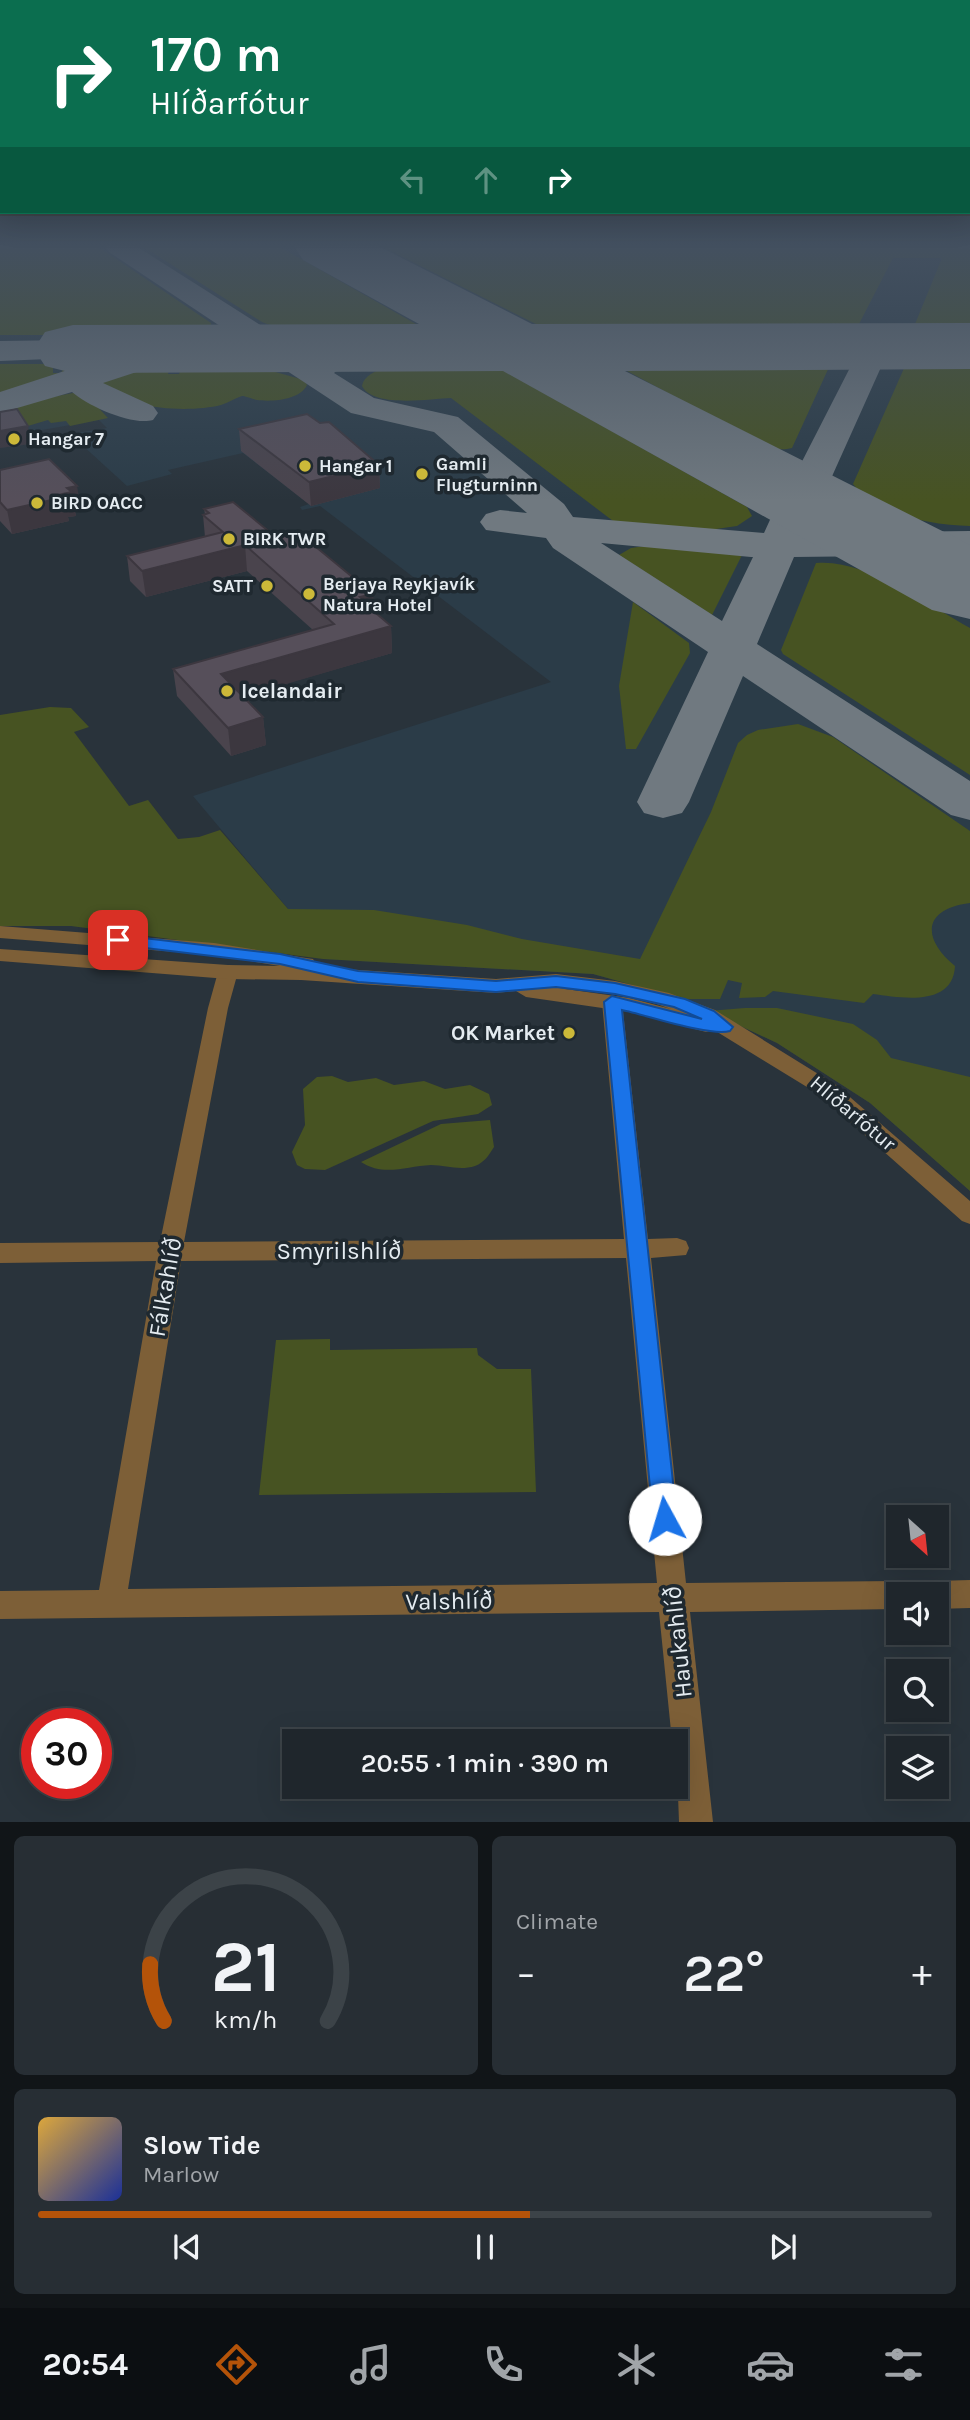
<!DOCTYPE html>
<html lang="en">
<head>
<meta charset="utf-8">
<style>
	body { margin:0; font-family:Karla,sans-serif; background:#272e34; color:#f1f3f6; height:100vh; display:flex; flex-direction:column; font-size:26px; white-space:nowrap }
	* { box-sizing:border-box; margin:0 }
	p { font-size:23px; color:#a1a5a9 }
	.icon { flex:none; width:38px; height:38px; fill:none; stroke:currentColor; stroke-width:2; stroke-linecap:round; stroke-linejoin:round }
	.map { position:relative; height:1822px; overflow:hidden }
	.sheet { display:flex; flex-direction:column; gap:14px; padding:14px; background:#111518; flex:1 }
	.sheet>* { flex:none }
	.guide { position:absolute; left:0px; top:0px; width:971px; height:214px; box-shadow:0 7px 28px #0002,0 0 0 2px #3c4348; background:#0b6e4f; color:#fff; overflow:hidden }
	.needle { width:46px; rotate:153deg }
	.controls { position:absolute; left:886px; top:1505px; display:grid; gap:14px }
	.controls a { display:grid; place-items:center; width:63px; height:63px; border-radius:0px; background:#1f262c; box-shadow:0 7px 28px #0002,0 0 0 2px #3c4348; font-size:35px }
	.speed { position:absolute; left:21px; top:1708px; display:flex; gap:14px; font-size:35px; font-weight:700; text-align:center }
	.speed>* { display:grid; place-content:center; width:91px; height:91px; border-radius:50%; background:#1f262c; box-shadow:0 7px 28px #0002,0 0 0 2px #3c4348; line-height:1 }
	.speed .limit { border:10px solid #d22; background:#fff; color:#111 }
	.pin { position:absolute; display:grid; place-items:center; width:60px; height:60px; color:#fff; margin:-30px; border-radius:14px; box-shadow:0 4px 10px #0006 }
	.me { position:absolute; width:77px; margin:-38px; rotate:354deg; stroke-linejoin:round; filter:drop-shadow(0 0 5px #0008) }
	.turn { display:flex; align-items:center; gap:24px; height:147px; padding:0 35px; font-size:32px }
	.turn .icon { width:91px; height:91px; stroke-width:2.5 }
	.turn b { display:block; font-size:49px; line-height:60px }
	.lanes { display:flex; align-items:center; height:66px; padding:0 35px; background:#0003; justify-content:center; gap:35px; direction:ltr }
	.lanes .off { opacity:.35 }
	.big { font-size:52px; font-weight:600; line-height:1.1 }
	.sheet .widget { flex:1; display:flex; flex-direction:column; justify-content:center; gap:10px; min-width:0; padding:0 24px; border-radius:10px; background:#272e34 }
	.sheet .dial { align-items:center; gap:0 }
	.dial svg { height:182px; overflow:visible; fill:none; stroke:#3c4348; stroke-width:7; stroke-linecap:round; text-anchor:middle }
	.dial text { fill:#f1f3f6; stroke:none }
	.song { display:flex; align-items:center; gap:21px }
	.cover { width:84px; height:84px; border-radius:10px; background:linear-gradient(135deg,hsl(40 70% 55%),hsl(230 70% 35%)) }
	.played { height:7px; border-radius:4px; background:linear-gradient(90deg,#b45309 55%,#3c4348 55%) }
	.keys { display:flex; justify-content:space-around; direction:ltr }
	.heat { display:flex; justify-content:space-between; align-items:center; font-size:38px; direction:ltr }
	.sheet .tiles { flex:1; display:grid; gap:14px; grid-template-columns:1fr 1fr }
	.widget:last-child { grid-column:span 2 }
	.trip { position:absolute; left:282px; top:1729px; width:406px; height:70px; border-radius:0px; background:#1f262c; box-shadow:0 7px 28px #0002,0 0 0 2px #3c4348; font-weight:600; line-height:70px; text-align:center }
	.dock { display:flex; height:112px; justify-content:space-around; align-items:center; background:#0c0f12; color:#a1a5a9 }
	.dock .icon { width:49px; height:49px }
	.dock .active { color:#b45309 }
	.dock b { font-size:32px; color:#f1f3f6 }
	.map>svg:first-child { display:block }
	.built { fill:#2b3c48 }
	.green { fill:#475322 }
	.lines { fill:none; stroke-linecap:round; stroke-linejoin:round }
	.taxiway { fill:#707980; fill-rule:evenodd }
	.runway { fill:#707980; fill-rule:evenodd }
	.minor { fill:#7d5f37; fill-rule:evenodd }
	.tertiary { fill:#7d5f37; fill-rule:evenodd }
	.wall { fill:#4a444d }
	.shaded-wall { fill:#3c373f }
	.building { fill:#564f5a; stroke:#3c373f; stroke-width:2 }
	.route { fill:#1a73e8; stroke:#114b97; stroke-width:2 }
	.poi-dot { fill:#ccb939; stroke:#1f2930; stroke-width:2.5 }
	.labels { text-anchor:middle; stroke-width:7; stroke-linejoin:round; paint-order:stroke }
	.far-poi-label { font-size:18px; font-weight:bold; fill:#e5ecf1; stroke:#1f2930; text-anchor:start }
	.poi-label { font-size:21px; font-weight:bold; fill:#e5ecf1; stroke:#1f2930; text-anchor:start }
	.street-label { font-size:21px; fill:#e5ecf1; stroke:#1f2930 }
	.near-street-label { font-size:24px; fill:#e5ecf1; stroke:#1f2930 }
</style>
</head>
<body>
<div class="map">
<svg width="970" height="1822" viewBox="0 0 970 1822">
	<rect width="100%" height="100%" fill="#29333b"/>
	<polygon class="built" points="0,246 970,246 970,1191 870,1103 777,1043 683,999 593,974 323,959 288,909 193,796 551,682 320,506 302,510 300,507 309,504 243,453 168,470 172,474 127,486 70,434 107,428 99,420 25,433 31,444 0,448"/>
	<g class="green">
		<polygon points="0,246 97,246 211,323 211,325 195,330 197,325 189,325 185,335 83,335 86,327 79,327 74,335 0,335"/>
		<path d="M142,246H278L423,328C395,336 287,334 262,322Z"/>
		<polygon points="381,246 970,246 970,329 913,329 942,258 893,258 859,324 852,328 559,330 542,327"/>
		<path d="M631,363L830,365L792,448C777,452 766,446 753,439L618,366Z"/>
		<path d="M918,363H970V526C933,525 877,516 853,484L905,366Z"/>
		<polygon points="0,364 53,364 53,373 61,373 65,365 82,369 0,396"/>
		<path d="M474,364L501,369L747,507L752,516L737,526L695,532L617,524L451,398C429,399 373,408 362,386C367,357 451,364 474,364Z"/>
		<path d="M171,365L168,374H179L182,367L254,366L304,380L307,385C300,400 272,402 257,400C252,399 246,396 242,396C235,398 228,403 221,405C188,413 126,410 101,384V380L138,368Z"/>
		<path d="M73,393C89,394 98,408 108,418L70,426L66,421L51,423L48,420L21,428L10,412L15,404Z"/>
		<polygon points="652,545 743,553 712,615 619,555 631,548"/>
		<path d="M816,563C865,558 929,605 970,628V775L783,654L781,650Z"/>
		<polygon points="633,602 689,643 690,653 636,749 626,749 619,686"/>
		<path d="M50,707L71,708L89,727L74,732L129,806L148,800L178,839L199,837L220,830L288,909L374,910L467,925L522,939L640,959L711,812L738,743L747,735L758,730L798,724L833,737L970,831V903C923,909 921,938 955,966C953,1007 902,998 873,994L864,1003L773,991L765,997L739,998L742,983L728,980L720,999H683L593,974L323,959L71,926H0V715Z"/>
		<polygon points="745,1008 777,1008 853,1024 877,1040 891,1058 970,1077 970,1191 870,1103 777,1043 708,1011"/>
		<polygon points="332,1076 348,1082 376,1078 394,1085 424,1081 445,1089 470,1085 489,1094 492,1105 478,1114 433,1121 325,1170 305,1169 297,1165 292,1152 305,1125 303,1089 317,1077"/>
		<path d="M490,1120L494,1147C488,1156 485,1162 475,1166C459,1171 446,1165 431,1165C406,1166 384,1177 361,1162L441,1124Z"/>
		<polygon points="330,1339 330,1350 477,1348 478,1355 497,1369 531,1369 536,1492 259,1495 276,1340"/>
	</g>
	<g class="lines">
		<path class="taxiway" d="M105,246H136L312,358C330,344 370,336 393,341L398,348L393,355L343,365L334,373L374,398L458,417L564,504L573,517L764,533L774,511L773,502L743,482L737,474L743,466C764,461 775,470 792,481L857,354C872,341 890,334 910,339L915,346L910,353L891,357L882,365L829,483L827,491L841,508L835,516L821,520L811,517L804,533L970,531V555L794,557L757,644L970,781V820L951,815L743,676L689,802L682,813L663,818L644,813L637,802L708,652L553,548L546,538L486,530L480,522L486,514L500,510L527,513L434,432L351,413L275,363L236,357L189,359L164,363L103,383L153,406L158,413L153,420C132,426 88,406 72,392L0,413V392L89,363L73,358L0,361V341L73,340L112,349L117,356L174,342L238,338L109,252ZM601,543L751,557H753L722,621Z"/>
		<polygon class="runway" points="294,246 378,246 532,324 970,323 970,369 625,371 970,545 970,619 932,610 503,371 73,373 45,366 34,349 45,332 73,325 419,324 303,260"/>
		<g class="minor">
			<path d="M228,965L235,967L238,972L228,1008L184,1242L624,1239L602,1002L605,997H619L622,1002L648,1239L677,1238L686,1241L689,1248L686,1255L651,1258L686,1583L898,1581L909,1585L913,1594H898V1609L690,1612L713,1822H679L676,1741H672L659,1612L0,1619V1591L99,1590L156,1261L0,1263V1243L160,1242L208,1008L218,972L221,967ZM626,1258L657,1583L128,1589L181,1261Z"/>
			<polygon points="970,1580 970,1608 936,1609 936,1594 921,1594 925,1585 936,1581"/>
		</g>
		<path class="tertiary" d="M0,926L214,943L306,958L313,959L316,964L314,967L496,979L556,974L615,981L669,993L715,1010L836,1085L970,1201V1224L962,1221L820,1095L714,1030L706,1032L630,1012L526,997L516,991L496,993L301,980L228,979L0,961V949L228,965L280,966L214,955L0,938ZM558,988C596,992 635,995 671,1009L630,998Z"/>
	</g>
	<g class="wall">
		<polygon points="239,429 379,465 380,488 311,506 241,451"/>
		<polygon points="0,470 81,509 75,511 76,516 68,517 69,521 12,534 0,521"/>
		<polygon points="204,509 277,538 391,626 392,653 243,696 263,717 266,745 231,756 177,696 173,669 313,630 247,571 146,597 130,581 127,556 205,537 203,515 205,514"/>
	</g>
	<g class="shaded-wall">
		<polygon points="28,426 31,444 0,448 0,431"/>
		<polygon points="379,465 380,488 311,506 309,482"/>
		<polygon points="77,486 81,509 75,511 76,516 68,517 69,521 12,534 7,510 67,488"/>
		<polygon points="245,545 247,571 146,597 142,571"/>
		<polygon points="373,594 375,620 360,597"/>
		<polygon points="391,626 392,653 225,702 221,674"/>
		<polygon points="263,717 266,745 231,756 228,728"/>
	</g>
	<g class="building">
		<polygon points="17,409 28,426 0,431 0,412"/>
		<polygon points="307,414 320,423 329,422 379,465 309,482 239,429"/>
		<polygon points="49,459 77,486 67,488 72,492 62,494 65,497 7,510 0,502 0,470"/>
		<polygon points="233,502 277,538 299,533 373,594 360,597 368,603 365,604 391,626 221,674 263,717 228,728 173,669 334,624 245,545 142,571 127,556 223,532 203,515 209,513 204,509"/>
	</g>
	<linearGradient id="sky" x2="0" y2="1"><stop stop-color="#171c20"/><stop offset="0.49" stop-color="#435060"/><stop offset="1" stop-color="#435060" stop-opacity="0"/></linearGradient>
	<rect width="970" height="501" fill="url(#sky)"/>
	<path class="route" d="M118,935L280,954L358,971L496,981L556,976L615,983L685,999L714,1011L733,1027L730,1031C711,1037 646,1015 622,1010L677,1519L674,1526L665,1530L657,1526L653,1519L604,1002L612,996L702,1019L674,1007L615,994L556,987L496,992L358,982L280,964L112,944L110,940L112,937Z"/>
	<g class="poi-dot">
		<circle cx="14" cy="439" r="7"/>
		<circle cx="305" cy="466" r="7"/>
		<circle cx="422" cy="474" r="7"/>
		<circle cx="37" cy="503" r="7"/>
		<circle cx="229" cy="539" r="7"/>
		<circle cx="267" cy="586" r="7"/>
		<circle cx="309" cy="594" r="7"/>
		<circle cx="227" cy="691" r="7"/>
		<circle cx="569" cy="1033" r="7"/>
	</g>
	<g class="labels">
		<g class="far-poi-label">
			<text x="28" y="445">Hangar 7</text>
			<text x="436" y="470">Gamli<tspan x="436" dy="21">Flugturninn</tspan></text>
			<text x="319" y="472">Hangar 1</text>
			<text x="51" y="509">BIRD OACC</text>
			<text x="243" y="545">BIRK TWR</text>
			<text x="323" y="590">Berjaya Reykjavík<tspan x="323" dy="21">Natura Hotel</tspan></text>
			<text x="253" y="592" text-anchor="end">SATT</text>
		</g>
		<g class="poi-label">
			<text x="241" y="698">Icelandair</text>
			<text x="555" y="1040" text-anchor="end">OK Market</text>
		</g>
		<g class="street-label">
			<text transform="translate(853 1113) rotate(40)" y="7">Hlíðarfótur</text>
		</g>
		<g class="near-street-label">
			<text x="339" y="1259">Smyrilshlíð</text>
			<text transform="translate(165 1287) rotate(-80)" y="8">Fálkahlíð</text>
			<text transform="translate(449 1601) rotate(-1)" y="8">Valshlíð</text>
			<text transform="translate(678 1642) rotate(-96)" y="8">Haukahlíð</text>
		</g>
	</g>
</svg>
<div class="controls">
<a><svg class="needle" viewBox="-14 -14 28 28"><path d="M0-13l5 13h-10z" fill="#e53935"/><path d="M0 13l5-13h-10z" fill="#a1a5a9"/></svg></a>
<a><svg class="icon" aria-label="sound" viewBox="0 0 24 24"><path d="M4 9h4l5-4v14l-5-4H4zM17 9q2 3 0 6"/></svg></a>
<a><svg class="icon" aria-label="search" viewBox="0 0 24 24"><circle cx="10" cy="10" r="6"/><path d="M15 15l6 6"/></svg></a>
<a><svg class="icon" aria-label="layers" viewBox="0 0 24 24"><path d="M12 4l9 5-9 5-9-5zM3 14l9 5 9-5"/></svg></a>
</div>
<div class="speed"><div class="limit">30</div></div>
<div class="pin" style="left:118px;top:940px;background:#d93025"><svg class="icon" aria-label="arrive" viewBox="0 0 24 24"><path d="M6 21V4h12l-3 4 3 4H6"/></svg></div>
<svg class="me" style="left:665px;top:1519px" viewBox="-20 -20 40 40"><circle r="19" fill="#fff"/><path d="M0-13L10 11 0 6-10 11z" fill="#1a73e8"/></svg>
<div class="trip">20:55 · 1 min · 390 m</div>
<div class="guide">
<div class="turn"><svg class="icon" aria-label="right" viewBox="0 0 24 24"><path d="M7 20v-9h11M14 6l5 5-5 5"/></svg><div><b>170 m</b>Hlíðarfótur</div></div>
<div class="lanes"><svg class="icon off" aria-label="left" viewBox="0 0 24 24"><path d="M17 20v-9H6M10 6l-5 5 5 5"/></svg><svg class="icon off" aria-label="ahead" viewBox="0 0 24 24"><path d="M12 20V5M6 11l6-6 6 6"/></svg><svg class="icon" aria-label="right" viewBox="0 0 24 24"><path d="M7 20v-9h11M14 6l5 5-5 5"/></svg></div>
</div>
</div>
<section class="sheet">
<div class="tiles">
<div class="widget dial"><svg viewBox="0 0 100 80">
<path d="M14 69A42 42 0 1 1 86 69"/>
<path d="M14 69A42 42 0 0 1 8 44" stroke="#b45309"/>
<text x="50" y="56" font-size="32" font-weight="700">21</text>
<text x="50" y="72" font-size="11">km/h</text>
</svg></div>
<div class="widget"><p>Climate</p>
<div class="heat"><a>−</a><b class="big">22°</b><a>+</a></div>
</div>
<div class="widget">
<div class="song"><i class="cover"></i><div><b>Slow Tide</b><p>Marlow</p></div></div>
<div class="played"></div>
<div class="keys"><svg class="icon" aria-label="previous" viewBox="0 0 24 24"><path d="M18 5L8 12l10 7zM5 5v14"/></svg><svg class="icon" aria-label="pause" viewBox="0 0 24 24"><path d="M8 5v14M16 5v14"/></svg><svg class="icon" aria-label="next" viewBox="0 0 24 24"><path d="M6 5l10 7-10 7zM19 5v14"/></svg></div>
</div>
</div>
</section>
<nav class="dock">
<b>20:54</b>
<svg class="icon active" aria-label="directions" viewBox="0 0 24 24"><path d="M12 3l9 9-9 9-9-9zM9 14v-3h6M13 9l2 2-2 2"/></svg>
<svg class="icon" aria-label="music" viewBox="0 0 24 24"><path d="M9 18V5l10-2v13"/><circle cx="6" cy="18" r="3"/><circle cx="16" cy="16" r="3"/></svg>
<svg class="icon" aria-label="phone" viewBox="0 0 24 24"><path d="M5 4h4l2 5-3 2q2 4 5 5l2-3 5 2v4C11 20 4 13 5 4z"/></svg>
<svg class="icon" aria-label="climate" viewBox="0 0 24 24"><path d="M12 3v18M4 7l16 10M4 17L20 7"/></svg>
<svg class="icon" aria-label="car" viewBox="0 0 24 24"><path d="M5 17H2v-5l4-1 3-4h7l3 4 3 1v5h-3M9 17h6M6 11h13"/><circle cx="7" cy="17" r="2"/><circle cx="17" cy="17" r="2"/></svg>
<svg class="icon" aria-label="filters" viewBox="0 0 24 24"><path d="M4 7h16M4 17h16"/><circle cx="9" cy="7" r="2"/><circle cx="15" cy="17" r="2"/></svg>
</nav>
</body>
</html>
